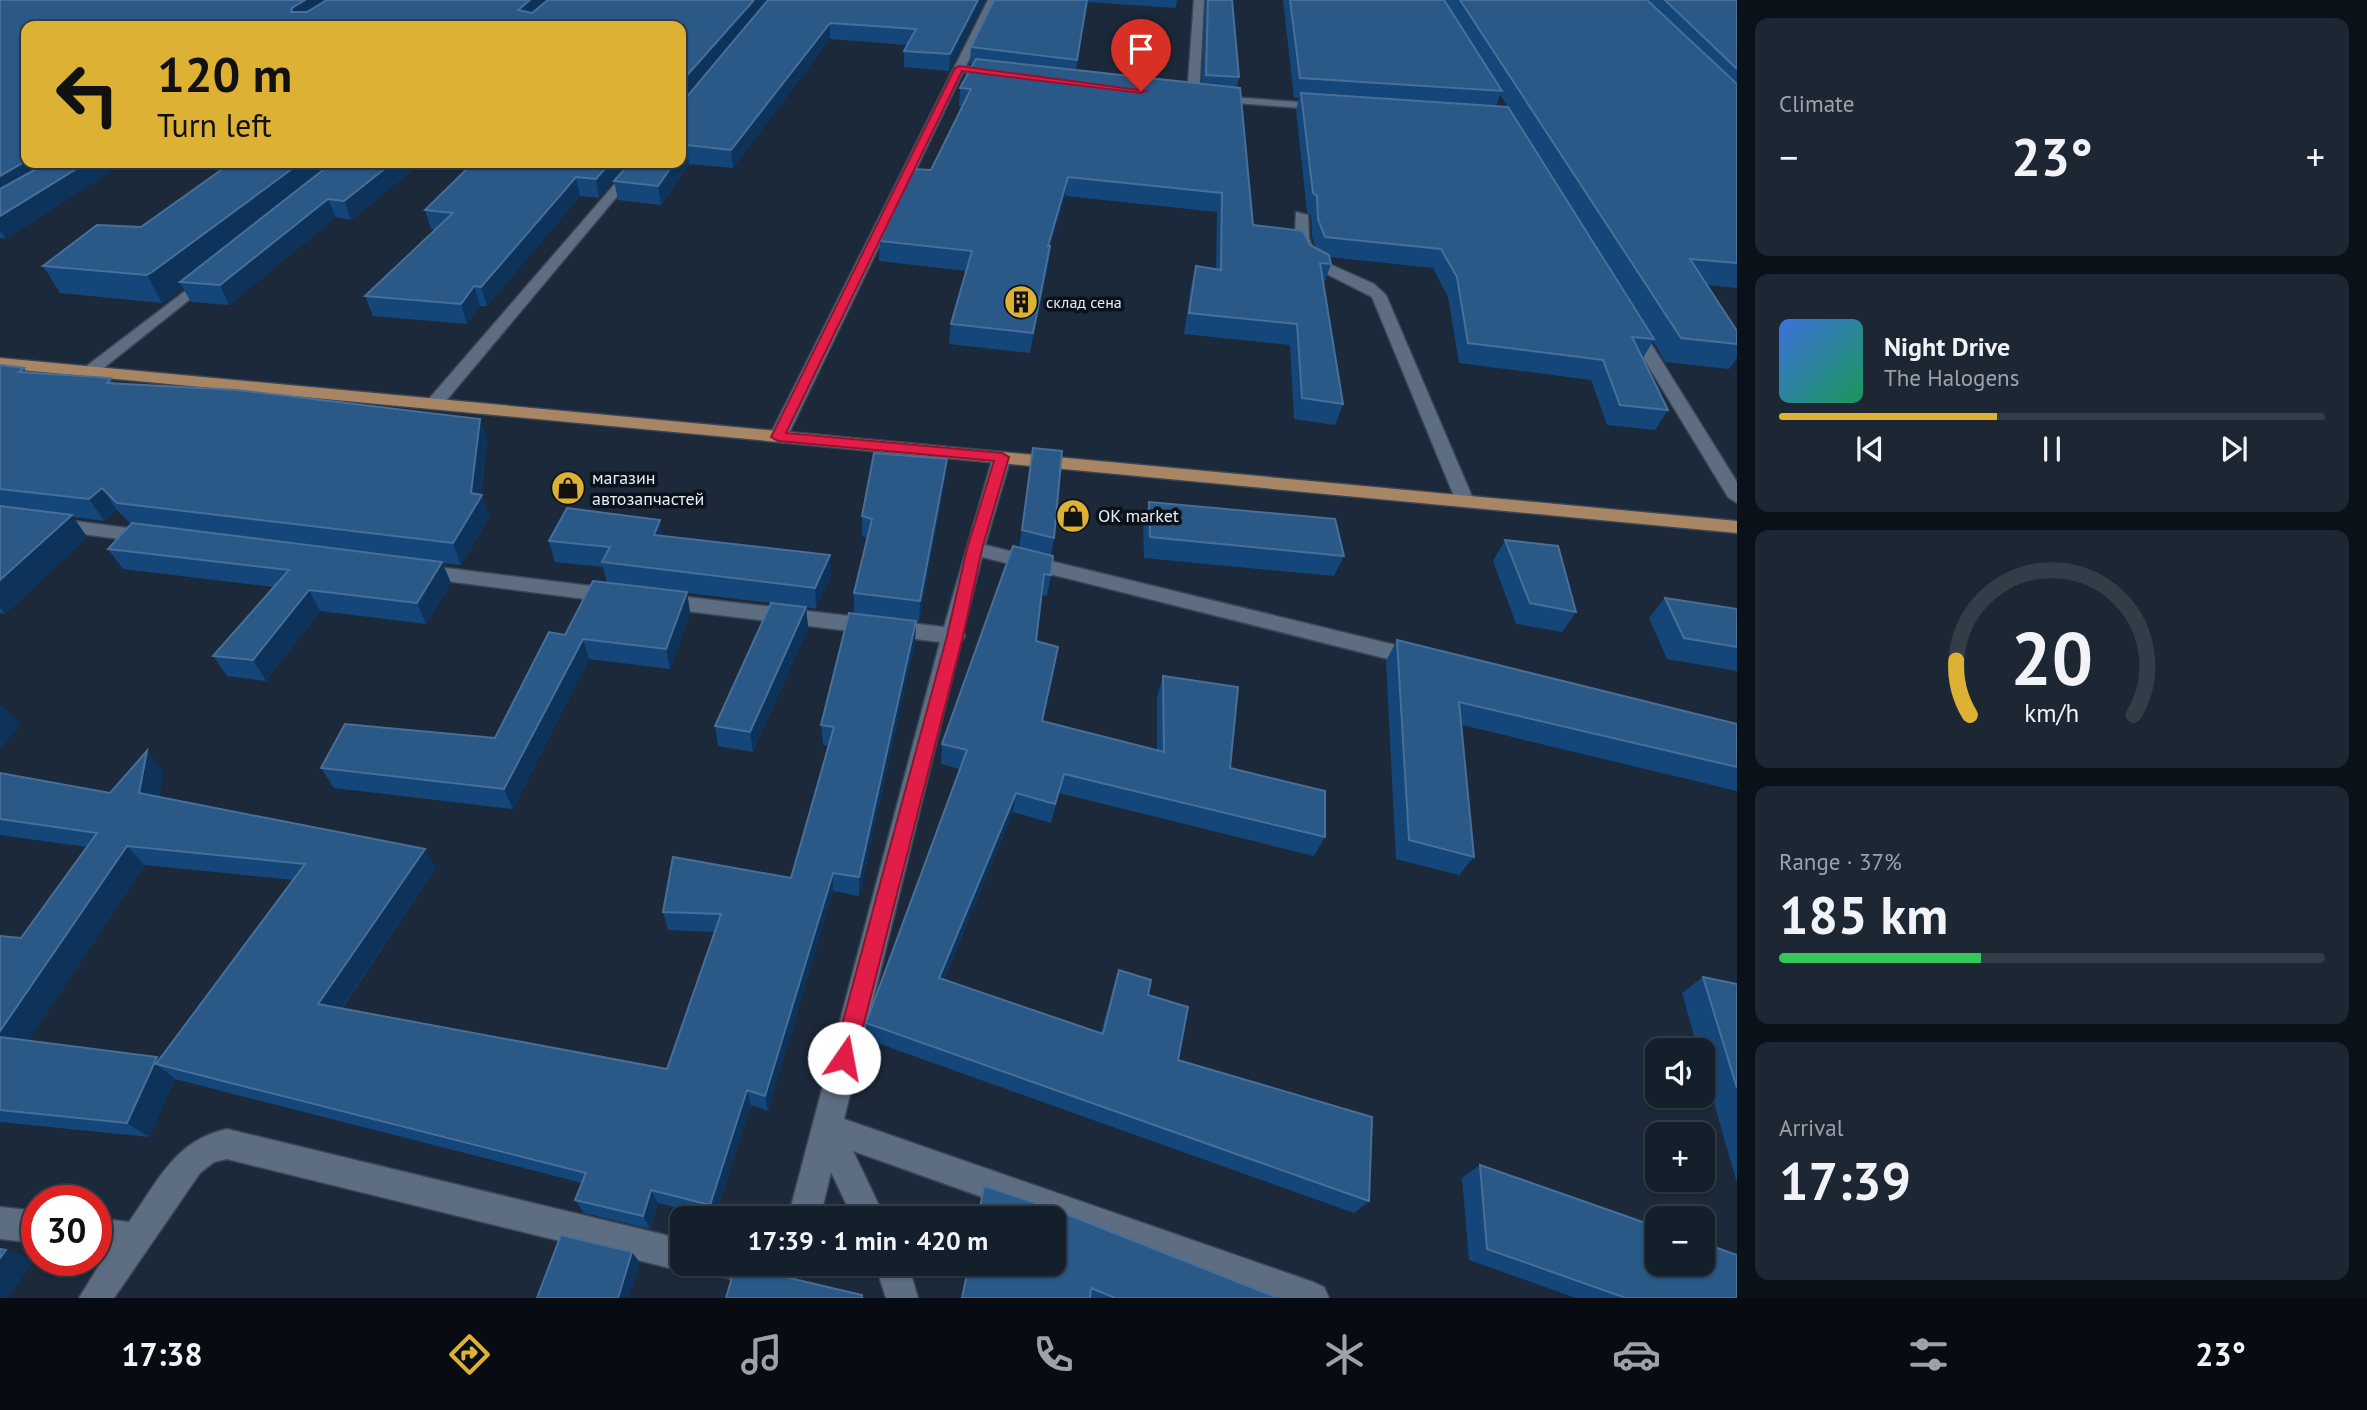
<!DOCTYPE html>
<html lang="en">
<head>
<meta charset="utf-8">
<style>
	body { margin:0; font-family:"PT Sans",sans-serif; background:#1d2734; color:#f1f3f6; height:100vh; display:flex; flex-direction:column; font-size:26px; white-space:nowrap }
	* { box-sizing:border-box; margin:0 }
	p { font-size:23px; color:#9da2a9 }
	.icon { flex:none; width:38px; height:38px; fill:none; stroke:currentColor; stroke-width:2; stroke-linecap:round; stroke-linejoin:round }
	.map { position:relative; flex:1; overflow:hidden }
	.panel { display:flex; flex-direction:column; gap:18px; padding:18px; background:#0b1118; width:630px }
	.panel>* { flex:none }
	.banner { position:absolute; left:21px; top:21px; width:665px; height:147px; border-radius:14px; box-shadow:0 2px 5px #0004,0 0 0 2px #333d48; background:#ddb133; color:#111; overflow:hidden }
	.controls { position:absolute; left:1645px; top:1038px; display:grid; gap:14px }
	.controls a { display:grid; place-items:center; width:70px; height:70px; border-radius:14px; background:#141f2c; box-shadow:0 2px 5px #0004,0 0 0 2px #333d48; font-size:35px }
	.speed { position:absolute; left:21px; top:1185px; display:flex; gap:14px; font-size:35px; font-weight:700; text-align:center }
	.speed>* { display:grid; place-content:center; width:91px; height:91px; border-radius:50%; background:#141f2c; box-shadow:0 2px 5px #0004,0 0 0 2px #333d48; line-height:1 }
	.speed .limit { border:10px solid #d22; background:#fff; color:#111 }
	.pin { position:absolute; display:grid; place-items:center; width:60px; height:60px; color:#fff; margin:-72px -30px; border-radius:50% 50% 50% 0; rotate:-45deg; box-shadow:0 0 7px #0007 }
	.pin .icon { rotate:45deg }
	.me { position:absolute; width:77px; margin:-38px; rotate:12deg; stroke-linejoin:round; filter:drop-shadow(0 0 5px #0008) }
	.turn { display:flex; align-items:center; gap:24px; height:147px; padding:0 21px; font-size:32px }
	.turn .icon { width:91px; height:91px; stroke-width:2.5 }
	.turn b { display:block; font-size:49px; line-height:60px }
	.big { font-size:52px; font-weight:700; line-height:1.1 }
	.panel .tile { flex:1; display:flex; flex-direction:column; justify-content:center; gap:10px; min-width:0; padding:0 24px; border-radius:14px; background:#1d2734 }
	.panel .dial { align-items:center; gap:0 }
	.dial svg { height:182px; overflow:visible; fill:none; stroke:#333d48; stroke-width:7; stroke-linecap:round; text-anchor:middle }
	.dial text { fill:#f1f3f6; stroke:none }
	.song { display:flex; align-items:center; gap:21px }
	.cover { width:84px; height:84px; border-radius:10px; background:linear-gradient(135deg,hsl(220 70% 55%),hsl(150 70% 35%)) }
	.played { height:7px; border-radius:4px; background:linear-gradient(90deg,#ddb133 40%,#333d48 40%) }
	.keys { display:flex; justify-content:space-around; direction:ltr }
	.heat { display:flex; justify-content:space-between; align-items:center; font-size:38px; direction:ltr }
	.charge { height:10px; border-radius:5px; background:linear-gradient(90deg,#34c759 37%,#333d48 0) }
	.trip { position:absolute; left:670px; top:1206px; width:396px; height:70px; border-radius:14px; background:#141f2c; box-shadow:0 2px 5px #0004,0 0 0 2px #333d48; font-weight:700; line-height:70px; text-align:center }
	.tabs { display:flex; height:112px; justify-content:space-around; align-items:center; background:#080c12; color:#9da2a9 }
	.tabs .icon { width:49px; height:49px }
	.tabs .active { color:#ddb133 }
	.tabs b { font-size:32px; color:#f1f3f6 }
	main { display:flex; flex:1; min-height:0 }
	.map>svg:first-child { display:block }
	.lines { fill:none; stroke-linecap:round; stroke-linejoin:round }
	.minor-casing { stroke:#3b4655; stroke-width:3 }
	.major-casing { stroke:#3b4655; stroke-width:3 }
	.minor { fill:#5d6d82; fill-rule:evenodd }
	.major { fill:#a98663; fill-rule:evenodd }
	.wall { fill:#14467a; fill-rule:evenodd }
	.shaded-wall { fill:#0d335a }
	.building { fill:#2a5887; stroke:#476f99; stroke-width:2 }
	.route { fill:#e11d48; stroke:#92132f; stroke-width:2 }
	.labels { text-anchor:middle; stroke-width:7; stroke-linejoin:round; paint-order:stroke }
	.far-poi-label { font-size:16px; fill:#e4edf9; stroke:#0b1119; text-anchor:start }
	.poi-label { font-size:18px; fill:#e4edf9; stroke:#0b1119; text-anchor:start }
</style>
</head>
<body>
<main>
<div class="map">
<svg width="1737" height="1298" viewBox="0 0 1737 1298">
	<rect width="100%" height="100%" fill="#1b293a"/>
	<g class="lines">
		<g class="minor-casing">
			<g id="minor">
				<polygon points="988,0 998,0 966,66 1004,73 999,76 963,72 787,437 784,441 772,441 769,437"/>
				<polygon points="1194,0 1204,0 1199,97 1193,100 1187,97"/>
				<polygon points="1215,96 1326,104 1332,107 1326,110 1211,101 1211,97"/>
				<polygon points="633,163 645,163 440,408 428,408 428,400"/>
				<polygon points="1296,212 1308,215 1309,238 1316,258 1374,284 1386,295 1474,501 1471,505 1459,505 1456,501 1372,297 1305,263 1295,238"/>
				<polygon points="209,273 214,274 214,280 96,374 84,374 84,368"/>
				<polygon points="1632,321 1640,326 1737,482 1737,503 1728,497 1624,326"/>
				<polygon points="1002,452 1011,457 985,545 1416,650 1423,652 1427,658 1423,664 1416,666 982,557 963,632 965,636 961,642 844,1119 1313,1282 1324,1287 1329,1298 1267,1298 1054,1223 1054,1218 1041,1218 853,1151 885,1218 853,1218 831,1172 820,1218 788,1218 940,642 661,608 651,601 661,594 944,627 993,457"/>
				<polygon points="0,511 150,531 160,537 150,543 0,523"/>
				<polygon points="422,565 616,589 626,596 616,603 415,577 412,572"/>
				<path d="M227,1129L682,1239V1264H694L682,1271L227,1159L214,1162L200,1173L114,1298H79L108,1251L96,1250V1218L129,1222C158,1181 175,1140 227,1129Z"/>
				<polygon points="0,1207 37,1211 37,1243 0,1239"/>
				<polygon points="710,1264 752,1264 747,1275 736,1280 715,1275"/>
				<polygon points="875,1264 908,1264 918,1298 886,1298"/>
			</g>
		</g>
		<g class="major-casing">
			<polygon id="major" points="0,358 1737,521 1737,533 0,368"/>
		</g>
		<use href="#minor" class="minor"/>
		<use href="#major" class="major"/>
	</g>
	<g class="wall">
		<path d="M0,0H985L949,71L904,67V51L907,45L830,39L733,168L689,164L661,205L618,200L614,181L627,166L599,198L580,196L487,306H480L467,324L373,316L365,296L435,230L431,229L425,210L473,163H681V26H26L6,239L0,238ZM749,23L685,99H683Z"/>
		<path d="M994,0H1177L1176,8L1087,2L1076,70L1202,84L1205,0H1232L1239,77L1237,87L1253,225L1316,248L1312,237L1311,215L1307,212L1296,110L1299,98H1294L1283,0H1737V288L1707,285L1737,331V358L1729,369L1665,362L1653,341L1643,358L1668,410L1655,430L1607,425L1591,380L1459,363L1448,297L1433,268L1329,257L1331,264L1324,284L1343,404L1335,425L1294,419L1290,345L1184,334L1191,286L1196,266L1216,269L1217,212L1065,196L1050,249L1048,266L1030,353L949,344L951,324L966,271L879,261L880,241L931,170L963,107L959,106L960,88L973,64H970L971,47ZM1500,95L1508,107L1496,106Z"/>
		<polygon points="421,163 351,220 336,217 229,305 191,302 183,288 162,303 60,293 43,266 141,227"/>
		<polygon points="0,365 24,368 27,373 111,378 114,383 487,441 481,494 490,516 461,565 442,563 451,583 426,624 320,611 266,681 227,676 213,656 273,587 123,569 108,549 131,524 116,509 104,521 73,517 87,537 5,614 0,613"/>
		<polygon points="1033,448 1054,538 1051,555 1051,575 1047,596 1041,595 1036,641 1042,722 1157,750 1157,697 1163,676 1230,768 1325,837 1314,856 1059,793 1051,823 1013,812 944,979 1101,1033 1113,988 1119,970 1148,995 1178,1060 1369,1201 1354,1213 866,1039 866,1023 960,769 941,764 942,744 1019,548"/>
		<polygon points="945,480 919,621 854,613 854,593 867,538 862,536 862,516"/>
		<polygon points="1149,502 1344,556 1334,576 1144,558 1143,523"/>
		<polygon points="663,536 830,555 831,576 816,609 806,607 808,628 753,752 718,746 715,726 771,603 687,593 690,613 670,669 589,659 513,809 334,788 321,768 495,738 565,635 607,583 603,567 555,562 549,541"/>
		<polygon points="1505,540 1576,612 1562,632 1516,624 1493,561"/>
		<polygon points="1665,598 1737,609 1737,671 1667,659 1649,618"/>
		<path d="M916,621L915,642L859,896L833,891L768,1111L751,1105L715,1217L658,1203L650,1229L584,1213L575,1200L582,1183L175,1079L149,1137L0,1122V936L21,938L87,847L0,835V773L110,793L163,771L159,797L436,868L342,1009L667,1069L715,932L668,930L663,912L791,878L828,746L823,745L821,725ZM145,865L293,880L160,1059L28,1041Z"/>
		<polygon points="1397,640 1737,724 1737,791 1462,725 1474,857 1459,875 1396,859 1386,661"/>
		<polygon points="1703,977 1737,984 1737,1183 1703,1065 1703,1050 1698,1050 1682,993"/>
		<polygon points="1480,1165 1737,1298 1576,1298 1469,1260 1462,1178"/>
		<polygon points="984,1186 1278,1298 961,1298 968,1264 1054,1264 1054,1218 977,1218"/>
	</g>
	<g class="shaded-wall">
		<polygon points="305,0 336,0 297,26 291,12 292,8"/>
		<polygon points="530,0 552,0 521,26 518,10"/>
		<polygon points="754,0 769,0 681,102 681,82"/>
		<polygon points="978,0 985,0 949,71 950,54"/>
		<polygon points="830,23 830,39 733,168 731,150"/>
		<polygon points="687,145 689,164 661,205 658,186 674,163 681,163 681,154"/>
		<polygon points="26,161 26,163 65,163 0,201 0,176"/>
		<polygon points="86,163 125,163 6,239 0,230 0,216"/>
		<polygon points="300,163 336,163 180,282 183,288 162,303 147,275"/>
		<polygon points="392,163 421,163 351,220 344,201"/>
		<polygon points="610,163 630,163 599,198 596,179"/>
		<polygon points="576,177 580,196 487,306 481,287"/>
		<polygon points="1068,177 1065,196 1050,249 1048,266 1030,353 1048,246"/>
		<polygon points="328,199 336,217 229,305 220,285"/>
		<polygon points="474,286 480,306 467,324 461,304"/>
		<polygon points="480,419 487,441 480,498 482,495 490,516 461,565 453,543 471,493"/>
		<polygon points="947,459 945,480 919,621 920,601"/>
		<polygon points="102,488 116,509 104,521 89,499"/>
		<polygon points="72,515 87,537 5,614 0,608 0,580"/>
		<polygon points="660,520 664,541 654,535"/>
		<polygon points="830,555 831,576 816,609 815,588"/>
		<polygon points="442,562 451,583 426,624 417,603"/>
		<polygon points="309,590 320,611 266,681 253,660"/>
		<polygon points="687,592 690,613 670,669 666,649"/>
		<polygon points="806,607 808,628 753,752 750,732"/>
		<polygon points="916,621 915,642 859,896 859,877"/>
		<polygon points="583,639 589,659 513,809 504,789"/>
		<polygon points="2,705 21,725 0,749 0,707"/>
		<polygon points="147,751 163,771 157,812 139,793"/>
		<polygon points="1016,793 1013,812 937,995 939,978"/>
		<polygon points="127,846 145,865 20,1053 0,1039 0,1031"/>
		<polygon points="425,849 436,868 333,1021 318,1004"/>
		<polygon points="833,873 833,891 768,1111 765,1096"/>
		<polygon points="157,1057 172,1068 156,1064 175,1079 149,1137 127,1123"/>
		<polygon points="747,1090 751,1105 715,1217 710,1205"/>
		<polygon points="651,1190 658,1203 650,1229 643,1216"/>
		<polygon points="6,1250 33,1261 9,1298 0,1298 0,1258"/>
		<polygon points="632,1252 640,1263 629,1298 618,1298"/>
	</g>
	<g class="building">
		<polygon points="0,0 305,0 292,8 291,12 307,12 327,0 530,0 518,10 532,13 548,0 754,0 681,82 681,26 26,26 26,161 0,176"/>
		<polygon points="768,0 978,0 950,54 904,51 916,29 830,23 731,150 687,145 681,154 681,100 685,99"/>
		<polygon points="994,0 1087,0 1077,60 971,47"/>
		<polygon points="1208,0 1232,0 1239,77 1206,75"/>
		<polygon points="1290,0 1444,0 1502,91 1300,78"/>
		<polygon points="1460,0 1647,0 1737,84 1737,263 1690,259 1737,331 1737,344 1681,338"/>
		<polygon points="1665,0 1737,0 1737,69"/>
		<polygon points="976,59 1240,88 1253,225 1303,231 1310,245 1329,255 1331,264 1320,263 1343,404 1302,398 1297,324 1189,313 1196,266 1221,270 1222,193 1068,177 1048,246 1050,246 1033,333 951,324 972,251 880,241 913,169 931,170 971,89 960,88"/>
		<polygon points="1301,93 1508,107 1654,339 1632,337 1668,410 1620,405 1603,360 1468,343 1457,277 1441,249 1325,237 1318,219 1317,196 1313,193"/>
		<polygon points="47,163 86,163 0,216 0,189"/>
		<polygon points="231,163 300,163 152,272 147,275 43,266 97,225 141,227"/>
		<polygon points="332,163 392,163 344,201 328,199 220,285 180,282"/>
		<polygon points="473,163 610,163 596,179 576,177 481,287 474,286 461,304 365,296 453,213 425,210"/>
		<polygon points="630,163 674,163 658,186 614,181"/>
		<polygon points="0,365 24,368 19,372 111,378 107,383 237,390 480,419 471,493 482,495 453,543 117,503 102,488 89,499 0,489"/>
		<polygon points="1033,448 1062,451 1054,538 1022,530"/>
		<polygon points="874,453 947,459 920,601 854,593 872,519 862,516"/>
		<polygon points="1149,502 1335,519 1344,556 1150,537"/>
		<polygon points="0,506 72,515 0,580"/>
		<polygon points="567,508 660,520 654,535 830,555 815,588 602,562 610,547 549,541"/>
		<polygon points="132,523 442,562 417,603 309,590 253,660 213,656 289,570 108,549"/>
		<polygon points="1505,540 1558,546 1576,612 1530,603"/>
		<polygon points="1013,546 1053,556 1051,575 1044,574 1036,641 1058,647 1042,721 1164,752 1163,676 1238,687 1230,768 1325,791 1325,837 1064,774 1055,804 1016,793 939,978 1103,1034 1119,970 1151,980 1148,995 1188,1007 1178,1060 1372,1117 1369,1201 866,1023 967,750 942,744"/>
		<polygon points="593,581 687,592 666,649 583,639 504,789 321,768 345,724 495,738 549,632 565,635"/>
		<polygon points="1665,598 1737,609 1737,647 1684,638"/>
		<polygon points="771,603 806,607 750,732 715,726"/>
		<polygon points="849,613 916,621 859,877 833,873 765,1096 747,1090 710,1205 651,1190 643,1216 575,1200 586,1173 156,1064 305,864 127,846 0,1031 0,936 21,938 97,833 0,819 0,773 110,793 147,751 139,793 425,849 318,1004 667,1069 721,914 663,912 673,857 791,878 834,727 821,725"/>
		<polygon points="1397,640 1737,724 1737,767 1459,702 1474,857 1409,840"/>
		<polygon points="1703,977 1737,984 1737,1088"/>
		<polygon points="0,1037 157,1057 127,1123 0,1110"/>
		<polygon points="1480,1165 1657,1227 1657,1264 1703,1264 1703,1243 1737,1255 1737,1298 1626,1298 1487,1249"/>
		<polygon points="984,1186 1051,1208 1278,1298 1115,1298 1091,1288 1090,1298 962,1298 969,1264 1054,1264 1054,1218 978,1218"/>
		<polygon points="561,1235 632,1252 618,1298 537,1298"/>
		<polygon points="0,1249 6,1250 0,1258"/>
		<polygon points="743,1267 862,1295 862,1298 726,1298 734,1271"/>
	</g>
	<polygon class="route" points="959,66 1146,91 1141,93 962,71 786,433 1002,453 1009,457 982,549 963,636 855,1058 852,1065 844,1068 836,1065 833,1058 947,636 967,549 994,461 778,441 771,437 955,68"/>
	<defs>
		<g id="building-disc" transform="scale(1.75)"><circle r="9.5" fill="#ddb133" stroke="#0b1119"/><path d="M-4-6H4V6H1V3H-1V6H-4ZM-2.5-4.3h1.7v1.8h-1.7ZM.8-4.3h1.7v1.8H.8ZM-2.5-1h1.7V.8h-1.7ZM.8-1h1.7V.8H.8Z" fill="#111"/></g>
		<g id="shop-disc" transform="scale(1.75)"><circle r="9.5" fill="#ddb133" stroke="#0b1119"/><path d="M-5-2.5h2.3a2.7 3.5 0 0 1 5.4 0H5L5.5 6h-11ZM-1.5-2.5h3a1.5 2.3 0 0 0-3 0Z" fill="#111"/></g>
	</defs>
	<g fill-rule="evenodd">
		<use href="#building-disc" x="1021" y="302"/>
		<use href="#shop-disc" x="568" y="488"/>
		<use href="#shop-disc" x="1073" y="516"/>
	</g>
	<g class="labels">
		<g class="far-poi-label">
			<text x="1046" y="308">склад сена</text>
		</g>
		<g class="poi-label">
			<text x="592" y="484">магазин<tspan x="592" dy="21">автозапчастей</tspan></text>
			<text x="1098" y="522">OK market</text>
		</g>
	</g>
</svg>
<div class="controls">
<a><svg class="icon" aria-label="sound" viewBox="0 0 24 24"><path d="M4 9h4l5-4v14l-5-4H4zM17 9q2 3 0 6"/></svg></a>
<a>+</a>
<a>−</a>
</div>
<div class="speed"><div class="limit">30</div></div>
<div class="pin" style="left:1141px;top:91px;background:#d93025"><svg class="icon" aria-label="arrive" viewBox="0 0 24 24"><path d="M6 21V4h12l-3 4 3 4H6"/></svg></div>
<svg class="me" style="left:844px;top:1058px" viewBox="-20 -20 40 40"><circle r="19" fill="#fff"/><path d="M0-13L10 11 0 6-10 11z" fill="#e11d48"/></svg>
<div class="trip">17:39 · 1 min · 420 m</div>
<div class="banner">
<div class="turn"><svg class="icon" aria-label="left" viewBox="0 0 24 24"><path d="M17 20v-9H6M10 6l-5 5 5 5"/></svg><div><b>120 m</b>Turn left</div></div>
</div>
</div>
<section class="panel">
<div class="tile"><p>Climate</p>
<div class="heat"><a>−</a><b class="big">23°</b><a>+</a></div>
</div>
<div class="tile">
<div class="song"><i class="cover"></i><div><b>Night Drive</b><p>The Halogens</p></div></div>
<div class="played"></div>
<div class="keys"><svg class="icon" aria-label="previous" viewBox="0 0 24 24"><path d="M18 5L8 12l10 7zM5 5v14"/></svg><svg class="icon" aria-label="pause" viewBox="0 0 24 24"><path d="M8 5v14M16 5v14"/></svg><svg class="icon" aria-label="next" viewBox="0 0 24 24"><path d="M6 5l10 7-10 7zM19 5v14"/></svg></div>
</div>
<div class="tile dial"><svg viewBox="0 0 100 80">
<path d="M14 69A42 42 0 1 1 86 69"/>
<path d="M14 69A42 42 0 0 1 8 45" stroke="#ddb133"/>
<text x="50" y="56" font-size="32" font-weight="700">20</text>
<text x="50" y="72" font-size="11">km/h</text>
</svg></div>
<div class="tile"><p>Range · 37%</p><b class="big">185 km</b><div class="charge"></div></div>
<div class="tile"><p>Arrival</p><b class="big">17:39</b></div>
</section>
</main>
<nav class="tabs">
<b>17:38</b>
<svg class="icon active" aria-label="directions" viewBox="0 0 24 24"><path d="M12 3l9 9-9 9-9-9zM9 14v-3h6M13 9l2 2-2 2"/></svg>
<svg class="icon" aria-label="music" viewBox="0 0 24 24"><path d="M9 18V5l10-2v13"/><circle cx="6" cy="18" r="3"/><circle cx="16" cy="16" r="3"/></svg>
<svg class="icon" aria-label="phone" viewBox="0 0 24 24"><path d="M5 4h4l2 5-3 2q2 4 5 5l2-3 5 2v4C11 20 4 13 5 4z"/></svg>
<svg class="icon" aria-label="climate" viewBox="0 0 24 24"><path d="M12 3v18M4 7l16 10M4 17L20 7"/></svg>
<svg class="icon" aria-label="car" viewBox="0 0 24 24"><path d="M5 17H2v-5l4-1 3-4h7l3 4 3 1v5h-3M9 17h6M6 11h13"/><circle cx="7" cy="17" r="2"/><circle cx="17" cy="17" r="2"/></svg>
<svg class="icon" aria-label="filters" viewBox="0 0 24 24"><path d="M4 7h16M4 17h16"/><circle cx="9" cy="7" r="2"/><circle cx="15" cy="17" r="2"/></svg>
<b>23°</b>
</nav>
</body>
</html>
